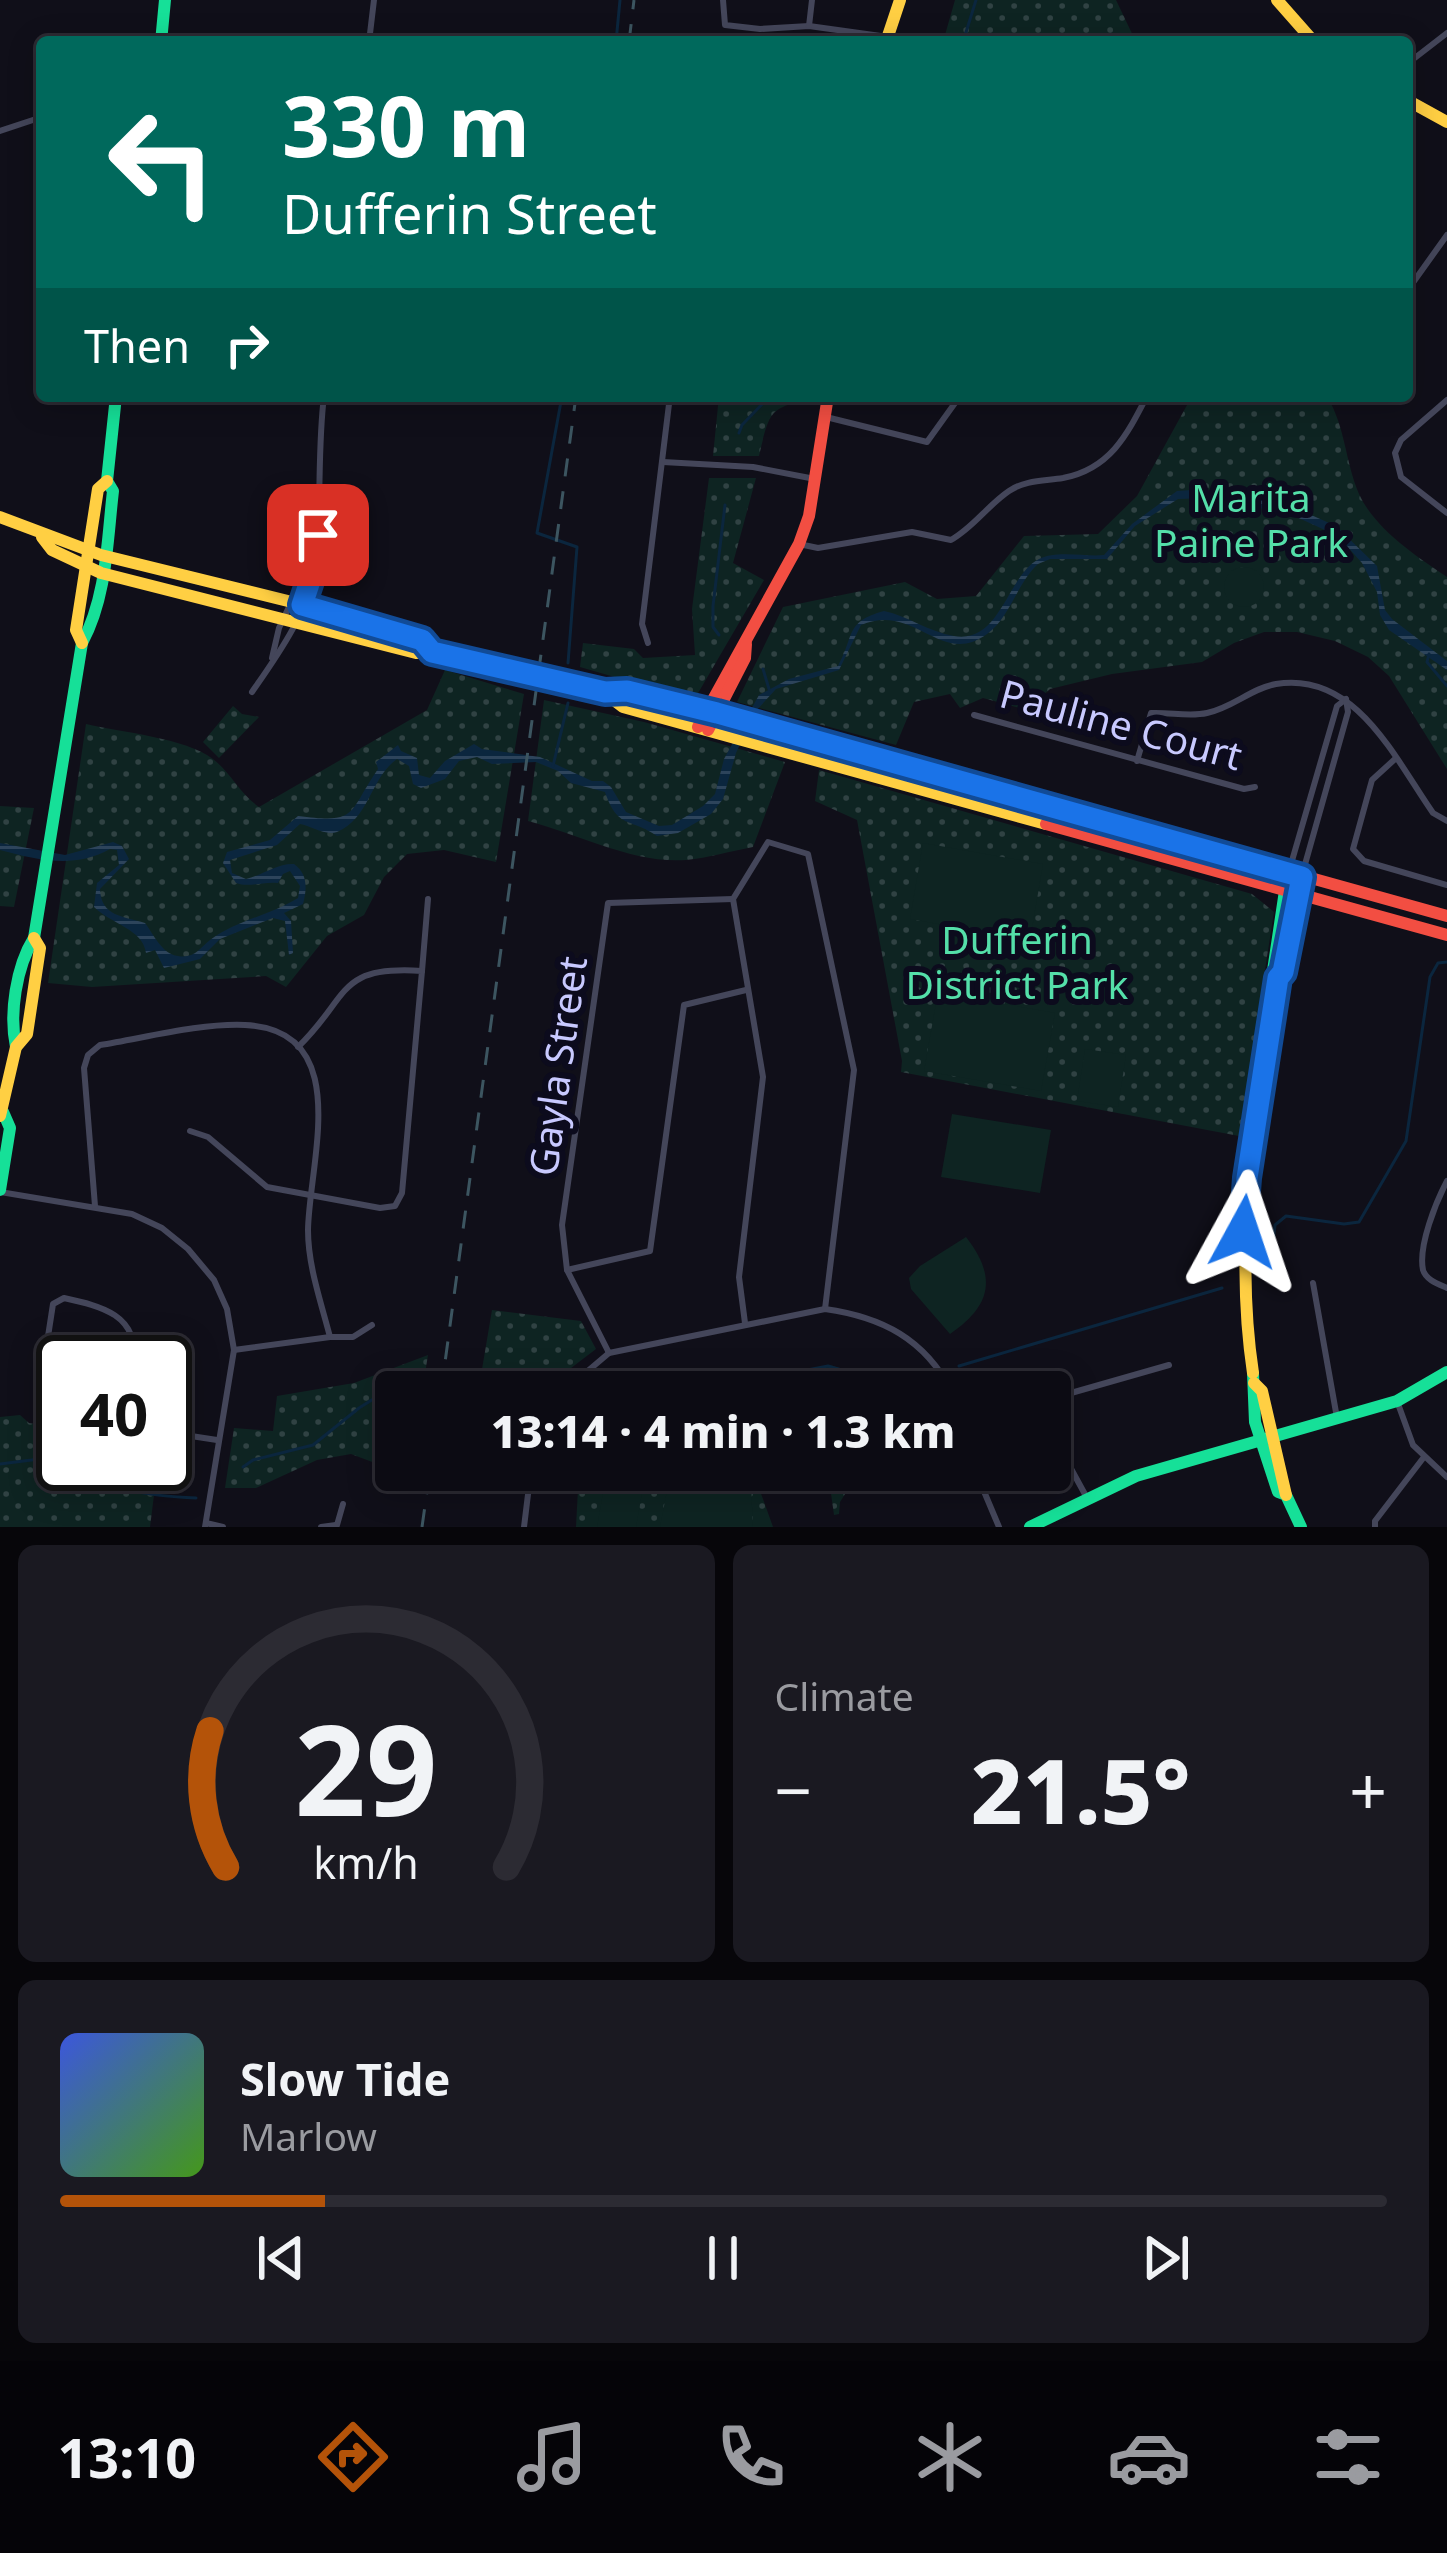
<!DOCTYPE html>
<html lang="en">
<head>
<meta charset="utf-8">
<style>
	body { margin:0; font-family:"Noto Sans",sans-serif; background:#1a1921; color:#f1f3f6; height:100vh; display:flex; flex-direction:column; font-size:45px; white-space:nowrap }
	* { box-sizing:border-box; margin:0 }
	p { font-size:39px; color:#9a9ba0 }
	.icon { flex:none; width:66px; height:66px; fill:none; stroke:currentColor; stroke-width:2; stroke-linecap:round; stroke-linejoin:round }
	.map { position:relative; height:1527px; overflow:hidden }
	.sheet { display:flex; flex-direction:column; gap:18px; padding:18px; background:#07060a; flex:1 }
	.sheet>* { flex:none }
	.guide { position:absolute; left:36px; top:36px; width:1377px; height:366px; border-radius:12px; box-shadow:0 6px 30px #0003,0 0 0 3px #2c2b33; background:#00695c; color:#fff; overflow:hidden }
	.speed { position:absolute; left:36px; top:1335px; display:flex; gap:24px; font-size:60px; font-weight:700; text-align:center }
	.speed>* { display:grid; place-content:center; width:156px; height:156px; border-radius:50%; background:#0c0b13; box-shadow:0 6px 30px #0003,0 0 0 3px #2c2b33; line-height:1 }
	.speed .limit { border:6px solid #111; border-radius:18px; background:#fff; color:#111 }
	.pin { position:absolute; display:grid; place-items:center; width:102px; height:102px; color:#fff; margin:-51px; border-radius:24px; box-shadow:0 6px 18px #0006 }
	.me { position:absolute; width:132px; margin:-66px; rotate:5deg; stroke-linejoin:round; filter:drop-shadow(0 0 9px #0008) }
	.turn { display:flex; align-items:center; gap:42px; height:252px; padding:0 48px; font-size:54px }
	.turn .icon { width:156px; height:156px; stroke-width:2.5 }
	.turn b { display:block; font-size:84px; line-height:102px }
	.then { display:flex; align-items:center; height:114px; padding:0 48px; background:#0003; gap:24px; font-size:45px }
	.big { font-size:90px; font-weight:800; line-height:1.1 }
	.sheet .widget { flex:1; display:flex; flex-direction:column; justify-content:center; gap:18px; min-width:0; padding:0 42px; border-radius:18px; background:#1a1921 }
	.sheet .dial { align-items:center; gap:0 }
	.dial svg { height:312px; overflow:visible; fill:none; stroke:#2c2b33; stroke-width:7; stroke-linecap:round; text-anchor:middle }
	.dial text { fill:#f1f3f6; stroke:none }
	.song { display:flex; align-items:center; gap:36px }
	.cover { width:144px; height:144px; border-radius:18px; background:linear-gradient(135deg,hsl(230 70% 55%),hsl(100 70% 35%)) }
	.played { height:12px; border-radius:6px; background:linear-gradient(90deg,#b45309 20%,#2c2b33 20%) }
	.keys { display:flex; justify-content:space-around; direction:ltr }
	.heat { display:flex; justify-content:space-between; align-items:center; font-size:66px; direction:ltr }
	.sheet .tiles { flex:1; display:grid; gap:18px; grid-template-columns:1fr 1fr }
	.widget:last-child { grid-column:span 2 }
	.trip { position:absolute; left:375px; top:1371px; width:696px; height:120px; border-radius:12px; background:#0c0b13; box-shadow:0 6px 30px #0003,0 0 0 3px #2c2b33; font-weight:800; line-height:120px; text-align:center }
	.menu { display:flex; height:192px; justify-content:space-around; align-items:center; background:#050408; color:#9a9ba0 }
	.menu .icon { width:84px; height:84px }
	.menu .active { color:#b45309 }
	.menu b { font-size:54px; color:#f1f3f6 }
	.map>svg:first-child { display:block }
	.park { fill:url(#park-dots) }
	.garden { fill:#0e2422 }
	.water { fill:url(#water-rules) }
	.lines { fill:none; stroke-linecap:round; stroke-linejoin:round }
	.stream { stroke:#0b263e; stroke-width:3 }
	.street { stroke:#44465a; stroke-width:6 }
	.fast { stroke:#16e098; stroke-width:12 }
	.slow { stroke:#ffcf43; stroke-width:12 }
	.jam { stroke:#f24e42; stroke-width:12 }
	.rail { stroke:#3c5560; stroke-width:3; stroke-dasharray:18 15; stroke-linecap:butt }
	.route-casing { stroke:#114b97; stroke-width:30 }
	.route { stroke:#1a73e8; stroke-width:21 }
	.labels { text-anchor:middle; stroke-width:12; stroke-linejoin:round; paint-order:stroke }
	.park-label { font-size:39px; fill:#54dfa9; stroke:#0c0b1d }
	.street-label { font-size:39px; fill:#c8c9ff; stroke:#0c0b1d }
</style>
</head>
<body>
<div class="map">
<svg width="1447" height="1527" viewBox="0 0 1447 1527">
	<defs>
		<pattern id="park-dots" width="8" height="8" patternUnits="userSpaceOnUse" patternTransform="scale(3)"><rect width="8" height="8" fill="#0e2422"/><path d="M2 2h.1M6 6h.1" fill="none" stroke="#304243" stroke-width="1.8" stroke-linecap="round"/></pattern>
		<pattern id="water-rules" width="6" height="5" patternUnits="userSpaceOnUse" patternTransform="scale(3)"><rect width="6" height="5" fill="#0b263e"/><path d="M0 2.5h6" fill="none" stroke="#2d445b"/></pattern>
	</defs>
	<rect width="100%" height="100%" fill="#100f19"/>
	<g class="park">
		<polygon points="955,0 1116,0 1136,42 943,42"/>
		<path d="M719,396H815C771,411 771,404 759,456H713Z"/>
		<path d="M1192,396H1327C1346,429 1345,461 1359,494C1375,529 1416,556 1447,577V769L1389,676L1368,657L1335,641L1297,632H1264L1234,643L1202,662L1112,674L1050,689L1027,710L983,698L960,708L950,694L914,702L896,745L737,702L783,607L905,582L937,599L976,596L1024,536L1098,534L1137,496Z"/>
		<polygon points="709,478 756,478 733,563 764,580 694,700 580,667 583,643 634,649 643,658 695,655 692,609"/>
		<path d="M445,670L524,694L496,862L444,850L407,854L384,877L364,915L327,936L286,987L266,976L92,987L48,983L86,724C120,732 186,738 213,759C231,773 240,794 259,807L427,710Z"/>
		<path d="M544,700L644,722L785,762L753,847C731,851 708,858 686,860C634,864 578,834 528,821Z"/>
		<polygon points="233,706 242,714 259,717 219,758 203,742"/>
		<polygon points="819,770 1252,894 1274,912 1239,1136 901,1072 902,1061 857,820 815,801"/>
		<polygon points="0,806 34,808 14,907 0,906"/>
		<polygon points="492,1310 581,1321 596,1349 558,1378 548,1392 479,1387"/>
		<polygon points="428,1355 422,1392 396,1392 396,1470 407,1470 393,1481 375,1463 351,1454 317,1460 256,1488 225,1488 234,1428 273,1431 277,1396 354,1383"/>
		<polygon points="830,1365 886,1384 889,1392 698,1392"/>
		<polygon points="20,1415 29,1423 63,1429 63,1464 100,1464 97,1484 154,1495 150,1527 0,1527 0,1417"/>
		<polygon points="579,1470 800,1470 754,1474 773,1527 576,1527"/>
		<polygon points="809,1470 876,1470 878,1477 874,1480 859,1472 840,1502 839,1514 834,1515 828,1472"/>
	</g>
	<g class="garden">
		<circle cx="1244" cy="587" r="20"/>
		<polygon points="923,843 1043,864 1030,940 910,919"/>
		<polygon points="938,992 1055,1013 1041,1091 924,1071"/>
		<polygon points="1085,1049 1126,1055 1118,1107 1077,1101"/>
		<polygon points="952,1114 1051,1130 1040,1193 941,1177"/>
		<path d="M966,1237C997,1277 992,1305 950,1334L911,1289L909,1278L920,1266Z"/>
		<polygon points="607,1470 646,1470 636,1527 597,1527"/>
		<polygon points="671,1470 751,1486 753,1527 660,1527"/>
	</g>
	<path class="water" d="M1192,490L1241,502L1253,495H1266L1336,526L1377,566L1385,610L1392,619L1447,661V670L1389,630L1380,615L1377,592L1362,563L1338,536L1279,509L1236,508L1207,498L1178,499L1135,526L1107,559H1050L1038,564C1017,583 1010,618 987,634C941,668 915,602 861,625L839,670L776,689L755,712L736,753L723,799L711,814L678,833L657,836C630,817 618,830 605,792L571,783L558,771L536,762L492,764L477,757L459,761L445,779L421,788L413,784L409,766L397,759C370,778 370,818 337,832C325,836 311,826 300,824L277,845L230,860L232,873L246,879C263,875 278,863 294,864C308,874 307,889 303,904L284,913L291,921L293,953L289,955L285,921L273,918L255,925L220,939L200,959L164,968L155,950L146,953C143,929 111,924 94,907L97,883L119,865L117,850L110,849C75,869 37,860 0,850V843L65,855L113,842L122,846L129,859L100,889C101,917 124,916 145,923C154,935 162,954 178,956C194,959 200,948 210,940C237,920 271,915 298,898L300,886L290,871L283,874L278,883C263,881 249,888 236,883L223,863L227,852L270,840L298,816C359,824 347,814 378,769L376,762L398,745L401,751L417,758L419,775L430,778L445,761L474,744L482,749L540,757L592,781H603L611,787L626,812L659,826L672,825L703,806L715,794L724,759L759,695L789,679L838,666C855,636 844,622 884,611C908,616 929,632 954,636C1001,644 1007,575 1039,559C1057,550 1085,557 1104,555L1132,524L1177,491Z"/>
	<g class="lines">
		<g class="stream">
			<polyline points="616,42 620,0"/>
			<polyline points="963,42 976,0"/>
			<polyline points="562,396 537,533 577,547 568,663"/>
			<polyline points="739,433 742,425 770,396"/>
			<polyline points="719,635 713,627 713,606 725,505"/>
			<polyline points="1429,654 1427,662 1447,686"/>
			<polyline points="763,669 769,689"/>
			<polyline points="553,766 568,703"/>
			<polyline points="1262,1275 1271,1267 1275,1225 1286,1216 1344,1224 1359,1222 1406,1141 1430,977 1438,963 1447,962"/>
			<polyline points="959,1366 1222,1288"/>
			<polyline points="694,1392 828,1366 883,1382 929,1376"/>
			<polyline points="0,1464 63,1456"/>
			<path d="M80,1464C112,1493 154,1496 196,1498"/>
			<polyline points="243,1467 253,1460 313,1445 359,1408 402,1381"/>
		</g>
		<g class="street">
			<polyline points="723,0 725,25 760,29 809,26 888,37"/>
			<polyline points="809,26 812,0"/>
			<polyline points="369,42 374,0"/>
			<polyline points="1407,64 1447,33"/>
			<polyline points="0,131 42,117"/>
			<polyline points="1407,291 1447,235"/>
			<polyline points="1447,400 1401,440 1395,453 1401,477 1447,513"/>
			<polyline points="826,417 927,442 960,396"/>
			<polyline points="663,462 753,467 815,479"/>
			<path d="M799,544L818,548L912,532L951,540C974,527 988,505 1009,491C1025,480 1044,481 1063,478C1110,469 1127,435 1147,396"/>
			<polyline points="648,643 642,624 670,396"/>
			<polyline points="272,658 279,628 314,554"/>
			<path d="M252,692C277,656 309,612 315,566C322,510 317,452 324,396"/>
			<polyline points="974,715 1244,789 1255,787"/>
			<polyline points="1395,759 1372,780 1353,849 1364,861 1447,885"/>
			<path d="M1137,761L1151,713C1170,712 1189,717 1207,713C1232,708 1252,688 1276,684C1356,671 1395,759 1433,813L1447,821"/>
			<polyline points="1289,871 1337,706 1346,699"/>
			<polyline points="1302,875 1348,712 1346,699"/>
			<polyline points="422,971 428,899"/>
			<path d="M190,1131L208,1137L267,1187L380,1208L395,1206L402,1193L422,971C336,965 350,997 298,1047"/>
			<path d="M1447,1181C1436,1202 1418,1246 1423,1270C1426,1280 1438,1284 1447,1288"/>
			<polyline points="0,1192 132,1214 162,1228 188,1249 214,1280 227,1309 234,1350 205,1527"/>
			<path d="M95,1206L84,1068L88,1055L100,1045C144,1038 201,1023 245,1025C355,1030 309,1162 308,1230C308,1266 321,1302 330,1337L234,1350"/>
			<polyline points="567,1270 650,1251 684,1005 746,990"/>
			<polyline points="1313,1283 1337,1418"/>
			<polyline points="745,1323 739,1277 763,1077 733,899 768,842 808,854 854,1070 825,1309"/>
			<polyline points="330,1337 353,1337 372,1325"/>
			<polyline points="609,1353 567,1270 562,1225 608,903 733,899"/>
			<path d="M563,1392L609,1353L825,1309C882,1317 925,1339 952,1392"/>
			<polyline points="1050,1399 1169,1365"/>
			<polyline points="1397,1401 1413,1445 1447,1477"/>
			<polyline points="1050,1405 1063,1454 1087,1498"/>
			<path d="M63,1418L42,1414L37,1408L53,1304L64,1298C101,1306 140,1315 133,1362"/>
			<polyline points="165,1432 217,1440"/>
			<polyline points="975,1470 999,1527"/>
			<polyline points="206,1523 223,1527"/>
			<polyline points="337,1525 343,1504"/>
			<polyline points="321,1527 336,1525"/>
			<polyline points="524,1527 531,1470"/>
			<polyline points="1375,1527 1375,1521 1424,1457"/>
		</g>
		<g class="fast">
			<polyline points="161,42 165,0"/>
			<polyline points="1278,978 1273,971 1286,884"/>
			<path d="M16,1047C9,1014 16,967 34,938L82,643C107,596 107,542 113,491L107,481L116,396"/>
			<polyline points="0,1190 10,1128 3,1112"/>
			<polyline points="1253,1373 1255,1422 1278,1492 1286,1495 1301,1527"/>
			<polyline points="1030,1527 1136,1476 1397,1401 1447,1372"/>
		</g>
		<g class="slow">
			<polyline points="1277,0 1314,42"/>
			<polyline points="886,42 900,0"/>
			<polyline points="1407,100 1447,122"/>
			<polyline points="0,517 101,555 296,603 422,640 432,652"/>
			<polyline points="42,537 52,550 101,573 416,653 432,652 605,693 627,691 1031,800"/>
			<polyline points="82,643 76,630 98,489 107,481"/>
			<polyline points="606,694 623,707 1046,824"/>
			<polyline points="0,1116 16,1047 27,1034 40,948 34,938"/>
			<path d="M1253,1373C1233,1240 1256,1110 1278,978L1283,972L1299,887"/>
			<polyline points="1254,1383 1262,1391 1286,1495"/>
		</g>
		<g class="jam">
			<polyline points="698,727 799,544 809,516 828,396"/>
			<polyline points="708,730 745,658 746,644"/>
			<polyline points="1031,800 1447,916"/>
			<polyline points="1046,824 1447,935"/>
		</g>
		<g class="rail">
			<polyline points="629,42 634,0"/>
			<polyline points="441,1392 576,396"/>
			<polyline points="422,1527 430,1470"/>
		</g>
	</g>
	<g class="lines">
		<g class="route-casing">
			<polyline id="route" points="318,535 316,563 302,605 422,640 432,652 605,692 627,691 717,713 1302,877 1283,972 1278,978 1247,1178 1243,1232"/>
		</g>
		<use href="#route" class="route"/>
	</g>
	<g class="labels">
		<g class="park-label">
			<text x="1251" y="512">Marita<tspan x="1251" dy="45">Paine Park</tspan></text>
			<text x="1017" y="954">Dufferin<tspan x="1017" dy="45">District Park</tspan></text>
		</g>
		<g class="street-label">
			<text transform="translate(1121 725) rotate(15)" y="14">Pauline Court</text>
			<text transform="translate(558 1066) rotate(-82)" y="14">Gayla Street</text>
		</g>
	</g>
</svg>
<div class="speed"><div class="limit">40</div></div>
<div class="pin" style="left:318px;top:535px;background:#d93025"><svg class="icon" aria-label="arrive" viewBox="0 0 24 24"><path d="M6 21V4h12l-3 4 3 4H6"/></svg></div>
<svg class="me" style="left:1243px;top:1232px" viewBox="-20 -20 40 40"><path d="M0-17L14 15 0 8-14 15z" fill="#1a73e8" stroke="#fff" stroke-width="4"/></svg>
<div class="trip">13:14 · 4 min · 1.3 km</div>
<div class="guide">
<div class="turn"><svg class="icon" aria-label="left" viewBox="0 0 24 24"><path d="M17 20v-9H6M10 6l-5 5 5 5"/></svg><div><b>330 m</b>Dufferin Street</div></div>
<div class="then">Then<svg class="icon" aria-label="right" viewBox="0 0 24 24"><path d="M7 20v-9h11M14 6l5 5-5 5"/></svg></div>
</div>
</div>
<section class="sheet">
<div class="tiles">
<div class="widget dial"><svg viewBox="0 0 100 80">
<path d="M14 69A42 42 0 1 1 86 69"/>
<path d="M14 69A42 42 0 0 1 10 34" stroke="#b45309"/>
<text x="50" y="56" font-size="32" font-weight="700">29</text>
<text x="50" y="72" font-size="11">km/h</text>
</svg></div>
<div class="widget"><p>Climate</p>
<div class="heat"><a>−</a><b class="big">21.5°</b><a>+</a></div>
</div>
<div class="widget">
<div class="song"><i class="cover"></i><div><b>Slow Tide</b><p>Marlow</p></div></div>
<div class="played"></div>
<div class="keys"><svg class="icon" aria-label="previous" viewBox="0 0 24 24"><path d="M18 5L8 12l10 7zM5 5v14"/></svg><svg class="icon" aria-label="pause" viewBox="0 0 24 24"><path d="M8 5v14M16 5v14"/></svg><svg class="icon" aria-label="next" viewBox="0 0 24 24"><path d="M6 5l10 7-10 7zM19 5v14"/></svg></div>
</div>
</div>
</section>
<nav class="menu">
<b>13:10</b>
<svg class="icon active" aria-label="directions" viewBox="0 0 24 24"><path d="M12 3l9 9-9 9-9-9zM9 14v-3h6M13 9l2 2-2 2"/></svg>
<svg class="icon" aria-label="music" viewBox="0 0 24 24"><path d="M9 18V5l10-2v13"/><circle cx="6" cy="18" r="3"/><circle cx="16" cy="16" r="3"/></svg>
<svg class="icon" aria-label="phone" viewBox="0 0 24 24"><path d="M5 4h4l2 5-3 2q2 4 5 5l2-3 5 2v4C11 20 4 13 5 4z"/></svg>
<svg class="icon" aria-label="climate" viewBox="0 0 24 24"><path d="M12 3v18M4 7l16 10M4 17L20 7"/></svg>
<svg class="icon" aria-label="car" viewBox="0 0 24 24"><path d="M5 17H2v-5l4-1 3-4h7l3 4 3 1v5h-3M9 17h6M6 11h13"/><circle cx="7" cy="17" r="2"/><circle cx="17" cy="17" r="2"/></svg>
<svg class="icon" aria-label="filters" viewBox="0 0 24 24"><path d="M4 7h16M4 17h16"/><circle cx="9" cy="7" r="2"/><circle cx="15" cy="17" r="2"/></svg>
</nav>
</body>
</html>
